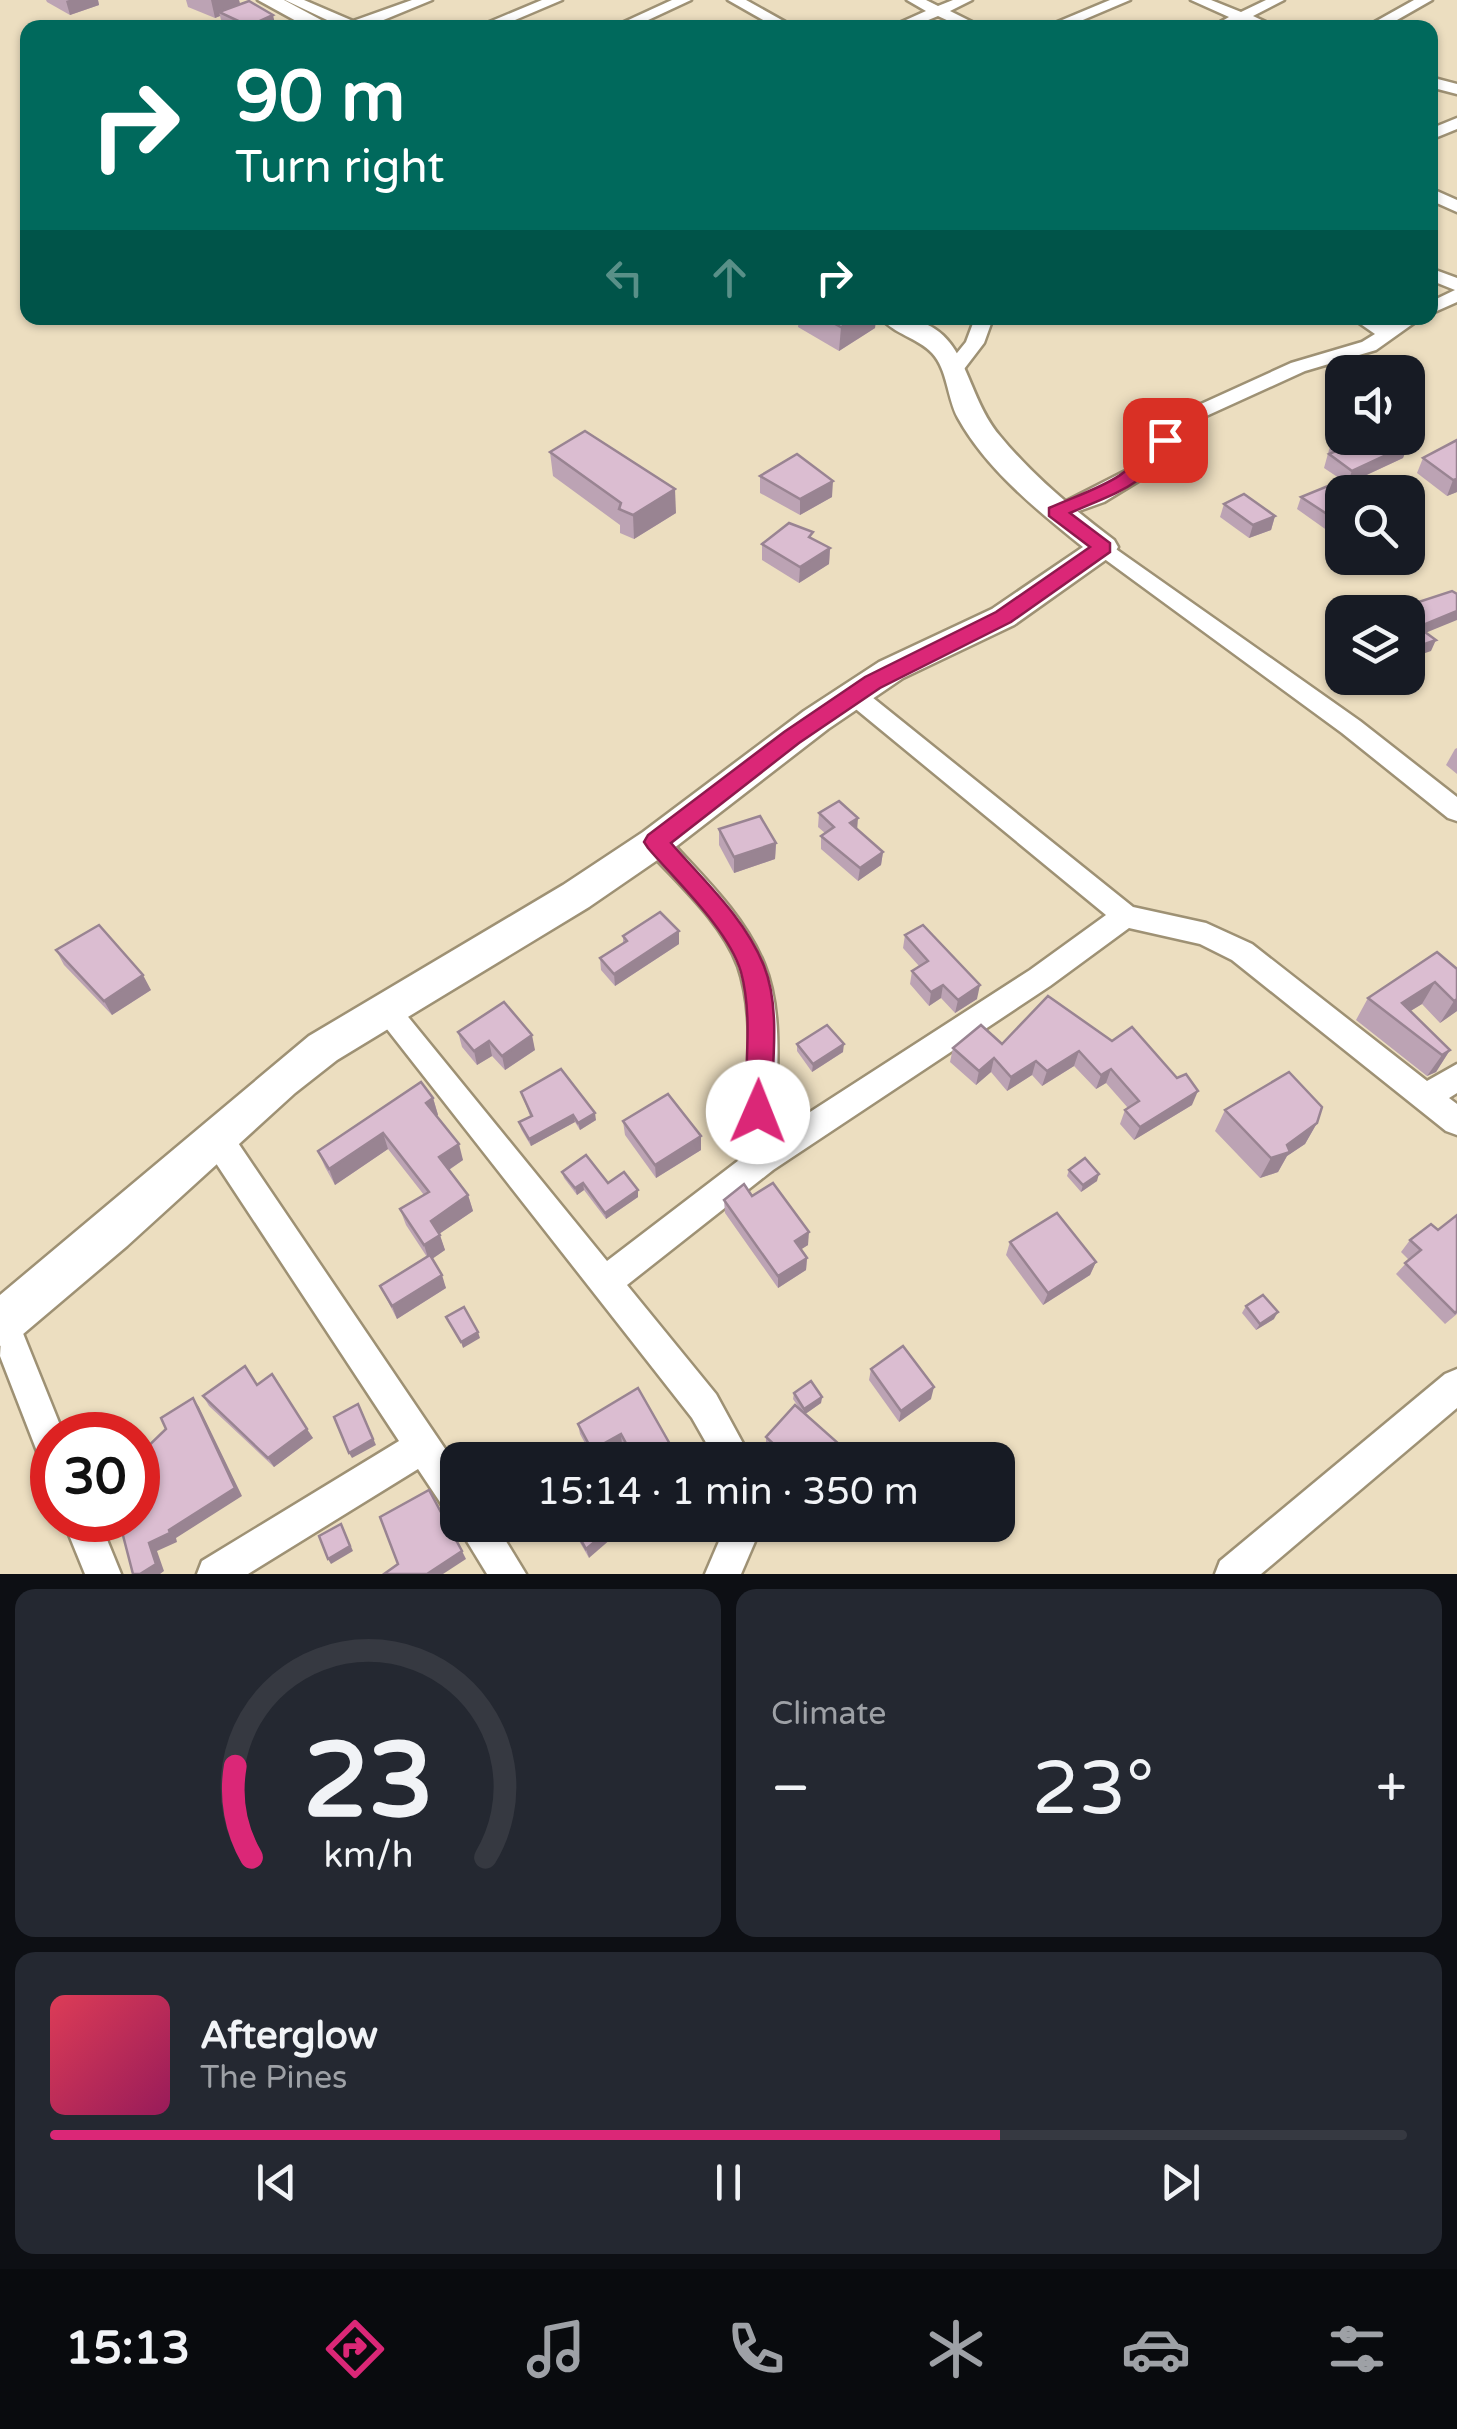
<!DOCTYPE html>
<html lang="en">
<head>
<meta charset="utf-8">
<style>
	body { margin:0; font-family:"Varela Round",sans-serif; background:#242831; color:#f1f3f6; height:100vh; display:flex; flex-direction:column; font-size:38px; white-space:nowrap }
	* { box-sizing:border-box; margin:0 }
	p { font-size:32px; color:#9ea1a6 }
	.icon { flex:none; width:55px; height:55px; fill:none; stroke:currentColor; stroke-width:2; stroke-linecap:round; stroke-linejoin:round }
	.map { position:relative; height:1574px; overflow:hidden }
	.panel { display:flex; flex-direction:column; gap:15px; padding:15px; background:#0d0f14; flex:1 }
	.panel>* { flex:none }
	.hud { position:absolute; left:20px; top:20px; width:1418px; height:305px; border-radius:20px; box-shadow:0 2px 8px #0004; background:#00695c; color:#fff; overflow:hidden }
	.controls { position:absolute; left:1325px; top:355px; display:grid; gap:20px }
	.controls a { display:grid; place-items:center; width:100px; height:100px; border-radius:20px; background:#171b24; box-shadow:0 2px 8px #0004; font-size:50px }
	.speed { position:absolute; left:30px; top:1412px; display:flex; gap:20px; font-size:50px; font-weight:700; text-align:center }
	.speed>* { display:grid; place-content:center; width:130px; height:130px; border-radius:50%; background:#171b24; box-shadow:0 2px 8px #0004; line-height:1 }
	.speed .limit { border:15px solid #d22; background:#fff; color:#111 }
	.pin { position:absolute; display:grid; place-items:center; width:85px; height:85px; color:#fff; margin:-42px; border-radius:20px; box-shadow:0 5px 15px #0006 }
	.me { position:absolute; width:110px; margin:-55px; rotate:1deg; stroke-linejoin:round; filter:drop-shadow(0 0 8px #0008) }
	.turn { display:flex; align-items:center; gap:35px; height:210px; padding:0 50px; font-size:45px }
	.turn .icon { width:130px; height:130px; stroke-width:2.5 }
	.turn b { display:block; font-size:70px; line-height:85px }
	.lanes { display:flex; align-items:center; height:95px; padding:0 50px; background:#0003; justify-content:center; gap:50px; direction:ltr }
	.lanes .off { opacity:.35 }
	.big { font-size:75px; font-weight:600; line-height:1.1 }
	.panel .tile { flex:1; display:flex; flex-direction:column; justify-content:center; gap:15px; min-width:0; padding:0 35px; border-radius:20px; background:#242831 }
	.panel .dial { align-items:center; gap:0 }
	.dial svg { height:260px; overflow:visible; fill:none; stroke:#363941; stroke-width:7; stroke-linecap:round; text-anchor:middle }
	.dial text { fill:#f1f3f6; stroke:none }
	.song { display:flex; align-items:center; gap:30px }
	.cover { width:120px; height:120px; border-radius:15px; background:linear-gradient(135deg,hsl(350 70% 55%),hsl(330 70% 35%)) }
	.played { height:10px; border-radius:5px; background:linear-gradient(90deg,#db2777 70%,#363941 70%) }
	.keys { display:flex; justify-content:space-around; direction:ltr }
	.heat { display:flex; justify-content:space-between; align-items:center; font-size:55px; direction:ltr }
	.panel .tiles { flex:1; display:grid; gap:15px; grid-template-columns:1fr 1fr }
	.tile:last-child { grid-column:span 2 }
	.trip { position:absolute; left:440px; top:1442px; width:575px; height:100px; border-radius:20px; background:#171b24; box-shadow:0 2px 8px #0004; font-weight:600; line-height:100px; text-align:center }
	.menu { display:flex; height:160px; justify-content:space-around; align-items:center; background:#090b0e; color:#9ea1a6 }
	.menu .icon { width:70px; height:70px }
	.menu .current { color:#db2777 }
	.menu b { font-size:45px; color:#f1f3f6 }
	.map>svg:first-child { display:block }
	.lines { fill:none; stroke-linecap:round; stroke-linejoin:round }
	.street-casing { stroke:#9e9174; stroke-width:5 }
	.secondary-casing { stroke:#9e9174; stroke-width:5 }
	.street { fill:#fff; fill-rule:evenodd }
	.secondary { fill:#fff; fill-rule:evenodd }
	.wall { fill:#bca3b4 }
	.shaded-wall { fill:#998492 }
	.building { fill:#dbbdd1; stroke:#998492; stroke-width:2.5 }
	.route { fill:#db2777; stroke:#8e194d; stroke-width:2.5 }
</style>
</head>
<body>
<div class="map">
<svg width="1457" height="1574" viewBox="0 0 1457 1574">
	<rect width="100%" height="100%" fill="#ecdec0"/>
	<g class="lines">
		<g class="street-casing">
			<g id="street">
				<polygon points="285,0 304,0 353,21 412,0 432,0 364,28 344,28"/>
				<polygon points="542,0 562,0 496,28 475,28"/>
				<polygon points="672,0 691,0 631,28 611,28"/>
				<polygon points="728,0 746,0 796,28 777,28"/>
				<polygon points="907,0 926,0 938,6 953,0 972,0 950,11 984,28 964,28 938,16 909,28 888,28 926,11"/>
				<polygon points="1110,0 1130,0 1064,28 1043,28"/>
				<polygon points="1191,0 1211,0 1241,12 1266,0 1284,0 1253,16 1278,28 1257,28 1242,22 1230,28 1210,28 1229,17"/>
				<polygon points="1414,0 1432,0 1383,28 1364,28"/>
				<polygon points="1430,77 1457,84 1457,94 1430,87"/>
				<polygon points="1457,118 1457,129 1430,140 1430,129"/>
				<polygon points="1430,188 1457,200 1457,212 1430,200"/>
				<polygon points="1430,268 1457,278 1457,302 1430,314 1430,302 1455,290 1430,280"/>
				<polygon points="975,318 993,318 984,343 961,373 947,373 944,369 966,342"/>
				<polygon points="1352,318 1374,318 1388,325 1400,318 1421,318 1376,350 1305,371 1193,422 1153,472 1104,502 1056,519 1045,512 1139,464 1179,414 1291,363 1362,342 1375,334"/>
				<polygon points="1103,540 1360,721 1457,797 1457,821 1448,818 1342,733 1095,552 1092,547 1095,542"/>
				<path d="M854,687L862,689L1133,907L1206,923L1252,944L1427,1081L1457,1064V1093L1449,1098L1457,1104V1135L1446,1131L1232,960L1200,944L1129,928L1050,986L773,1170L627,1285L716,1394L752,1460H716L692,1418L372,1010L376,1002L386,998L396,1002L607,1261L747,1154C744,1094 758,1024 738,966C721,921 678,884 647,849L643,842L647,835H665C701,875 743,913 764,964C785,1015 775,1081 776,1134L1030,970L1106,915L846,701L842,695L846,689Z"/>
				<polygon points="217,1124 228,1128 458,1468 458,1516 446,1511 418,1469 248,1574 197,1574 202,1561 399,1441 206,1148 202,1138 206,1128"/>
				<polygon points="3,1306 14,1311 64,1435 52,1435 52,1464 40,1459 0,1356"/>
				<polygon points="1457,1369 1457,1408 1261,1574 1215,1574 1220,1561 1445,1374"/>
				<polygon points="63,1520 99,1520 121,1574 85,1574"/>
				<polygon points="457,1525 496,1525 526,1574 487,1574"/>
				<polygon points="726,1525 762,1525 741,1574 705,1574"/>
			</g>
		</g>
		<g class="secondary-casing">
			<g id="secondary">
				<polygon points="258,0 284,0 336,28 309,28"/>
				<path d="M881,318C971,312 958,386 1000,436C1033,476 1073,509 1114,540L1118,547L1114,554L1014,625L903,678L828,729L669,852L589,907L337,1060L295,1093L127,1246L16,1340L0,1346V1295L309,1036L563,885L643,832L804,711L879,662L992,609L1083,547C1038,511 986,469 958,418C947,398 948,370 932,353C918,338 894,334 881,318Z"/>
			</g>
		</g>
		<use href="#street" class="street"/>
		<use href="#secondary" class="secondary"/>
	</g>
	<g class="wall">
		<polygon points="46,0 98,0 99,5 70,15 47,2"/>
		<polygon points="186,0 239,0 240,4 276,28 223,28 220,16 215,18 188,7"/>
		<polygon points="799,318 876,318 875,328 839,351 798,327"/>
		<polygon points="1332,439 1408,445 1403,458 1354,481 1342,492 1342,524 1328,531 1297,509 1301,497 1342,480 1324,468"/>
		<polygon points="1457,440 1457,492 1447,496 1417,473 1423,458"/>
		<polygon points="550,452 676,513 634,539 620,533 620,525 553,476"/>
		<polygon points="760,476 832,497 800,515 760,493"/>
		<polygon points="1224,504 1275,516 1271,530 1249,538 1220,517"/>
		<polygon points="813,539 830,548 829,564 799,583 762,560 762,544"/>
		<polygon points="1457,748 1457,774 1446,765 1455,749"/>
		<polygon points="819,813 857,830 883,852 881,865 858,881 821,849 821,836 825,833 818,827"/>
		<polygon points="719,829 776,843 775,859 734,873 719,845"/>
		<polygon points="905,935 977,999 955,1013 941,998 929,1006 910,984 912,971 919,966 903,948"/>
		<polygon points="623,936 679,944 615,986 601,970 600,958 623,943"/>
		<polygon points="56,950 151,990 112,1015 64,965"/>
		<polygon points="1457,969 1457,1011 1440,1023 1422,1004 1410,1011 1450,1050 1436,1072 1427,1076 1356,1020 1368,998"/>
		<polygon points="458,1032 535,1050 505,1070 492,1056 477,1065 462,1047"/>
		<polygon points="1112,1041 1177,1078 1192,1105 1134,1140 1120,1124 1125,1110 1128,1108 1106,1083 1096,1089 1074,1066 1042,1086 1032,1075 1007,1091 991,1072 976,1085 950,1062 953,1048 1002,1044"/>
		<polygon points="797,1044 843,1052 812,1072 797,1051"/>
		<polygon points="521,1092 596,1120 580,1130 575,1122 531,1146 521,1129 519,1122 530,1116"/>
		<polygon points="433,1098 438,1115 437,1116 463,1160 449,1170 468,1195 473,1211 439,1234 445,1250 432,1259 446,1288 397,1319 380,1286 427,1257 406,1225 400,1209 424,1195 388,1149 335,1185 325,1167 318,1151"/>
		<polygon points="1225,1110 1317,1123 1305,1144 1287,1156 1278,1172 1260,1178 1215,1131"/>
		<polygon points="623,1121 701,1136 701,1150 656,1178 625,1135"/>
		<polygon points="1069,1170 1097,1181 1081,1192 1067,1176"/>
		<polygon points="562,1172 608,1183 638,1197 606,1219 584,1190 577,1195 564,1178"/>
		<polygon points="752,1196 808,1245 801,1249 807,1258 806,1270 778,1288 725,1213 724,1200"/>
		<polygon points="1457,1215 1457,1314 1445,1324 1396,1274 1409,1260 1401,1252 1410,1240 1438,1230"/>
		<polygon points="1010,1242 1096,1262 1090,1275 1043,1305 1006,1255"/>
		<polygon points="1246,1306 1274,1319 1256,1330 1242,1313"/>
		<polygon points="871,1369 931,1399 899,1422 869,1380"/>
		<polygon points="257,1385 313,1438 274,1467 209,1406 203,1396"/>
		<polygon points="638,1388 679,1460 631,1460 622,1444 594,1460 580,1434 578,1424"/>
		<polygon points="794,1393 822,1397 821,1403 805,1414 837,1454 832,1460 779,1460 766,1448 766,1437 800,1409 793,1399"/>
		<polygon points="582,1525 589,1558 578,1539 575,1530"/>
		<polygon points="706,1525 724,1525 715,1540"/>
	</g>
	<g class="shaded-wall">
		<polygon points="69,0 98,0 99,5 70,15 66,1"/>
		<polygon points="211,0 239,0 241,8 219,12 220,16 215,18"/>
		<polygon points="273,15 276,28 249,28 249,26"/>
		<polygon points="857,318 876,318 875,328 839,351 841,327"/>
		<polygon points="1408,445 1403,458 1347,484 1352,471"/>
		<polygon points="1457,479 1457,492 1447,496 1453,480"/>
		<polygon points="833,481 832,497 800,515 800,499"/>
		<polygon points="675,489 676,513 634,539 633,515"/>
		<polygon points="1342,514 1342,524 1328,531 1333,518"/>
		<polygon points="1275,516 1271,530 1249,538 1253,525"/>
		<polygon points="830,548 829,564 799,583 800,567"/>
		<polygon points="1457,611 1457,620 1413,638 1418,627"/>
		<polygon points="1436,640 1431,651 1408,659 1408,650"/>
		<polygon points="858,818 857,831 850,823"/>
		<polygon points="776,843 775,859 734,873 734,857"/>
		<polygon points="883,852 881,865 858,881 860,868"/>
		<polygon points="679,931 679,944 615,986 614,974"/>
		<polygon points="143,975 151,990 112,1015 104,1001"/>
		<polygon points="1435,982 1422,1004 1396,1020 1402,1003"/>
		<polygon points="943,985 941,998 929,1006 931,992"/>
		<polygon points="980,985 977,999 955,1013 958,1000"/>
		<polygon points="1457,999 1457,1011 1440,1023 1454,1001"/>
		<polygon points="532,1035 535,1050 505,1070 502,1056"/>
		<polygon points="489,1041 492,1056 477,1065 474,1051"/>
		<polygon points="844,1044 843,1052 812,1072 813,1064"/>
		<polygon points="1450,1050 1436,1072 1427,1076 1442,1055"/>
		<polygon points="1079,1051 1074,1066 1042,1086 1047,1071"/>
		<polygon points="994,1058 991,1072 976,1085 979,1071"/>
		<polygon points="1036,1061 1032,1075 1007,1091 1011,1077"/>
		<polygon points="1111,1069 1106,1083 1096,1089 1101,1075"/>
		<polygon points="1198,1091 1192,1105 1134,1140 1140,1127"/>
		<polygon points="433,1098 438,1115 431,1119 426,1103"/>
		<polygon points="595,1113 596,1120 580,1130 578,1123"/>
		<polygon points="573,1115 575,1122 531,1146 529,1139"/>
		<polygon points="1317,1123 1305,1144 1287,1156 1278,1172 1260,1178 1271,1158"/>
		<polygon points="383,1133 388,1149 335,1185 329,1169"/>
		<polygon points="701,1136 701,1150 656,1178 655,1165"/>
		<polygon points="459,1144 463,1160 444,1173 439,1157"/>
		<polygon points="1099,1174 1097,1181 1081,1192 1083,1185"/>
		<polygon points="583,1183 584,1190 577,1195 575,1188"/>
		<polygon points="638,1190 638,1197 606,1219 605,1213"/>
		<polygon points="468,1195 473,1211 436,1236 431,1221"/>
		<polygon points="809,1232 808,1245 794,1254 795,1241"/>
		<polygon points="440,1235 445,1250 429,1261 424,1245"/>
		<polygon points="807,1258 806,1270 778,1288 778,1276"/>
		<polygon points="1096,1262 1090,1275 1043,1305 1048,1293"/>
		<polygon points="442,1275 446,1288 397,1319 392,1306"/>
		<polygon points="1278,1312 1274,1319 1256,1330 1260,1324"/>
		<polygon points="478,1332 480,1338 463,1348 461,1342"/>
		<polygon points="934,1387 931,1399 899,1422 901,1411"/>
		<polygon points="822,1397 821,1403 804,1415 804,1409"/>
		<polygon points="193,1398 199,1407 242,1496 176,1538 177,1542 157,1551 164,1571 160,1574 140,1574 149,1543 169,1530"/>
		<polygon points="361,1410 376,1445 352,1458 349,1453"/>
		<polygon points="307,1429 313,1438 274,1467 268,1458"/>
		<polygon points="621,1434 622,1444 594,1460 592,1450"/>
		<polygon points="839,1444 837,1454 832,1460 825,1460"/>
		<polygon points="341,1524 353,1551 331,1564 328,1559"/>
		<polygon points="615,1525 627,1525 589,1558 586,1549"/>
		<polygon points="718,1525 724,1525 715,1540 715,1531"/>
		<polygon points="462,1551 466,1559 443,1574 427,1574"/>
	</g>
	<g class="building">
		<polygon points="249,1 273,15 249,26 219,12"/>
		<polygon points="824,318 857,318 841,327"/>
		<polygon points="585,431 675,489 633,515 619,509 621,503 550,452"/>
		<polygon points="1342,436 1342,438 1397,438 1408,445 1352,471 1329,454 1343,448 1332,439"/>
		<polygon points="1457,440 1457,479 1453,480 1423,458"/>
		<polygon points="797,454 833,481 800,499 760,476"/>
		<polygon points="1350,477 1367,492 1342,492 1342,514 1333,518 1301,497"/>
		<polygon points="1244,494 1275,516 1253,525 1224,504"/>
		<polygon points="789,523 813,532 809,537 830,548 800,567 762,544"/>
		<polygon points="1452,591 1457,594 1457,611 1418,627 1436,640 1408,650 1408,612 1388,612"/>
		<polygon points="839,801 858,818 850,823 883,852 860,868 821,836 834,827 819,813"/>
		<polygon points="760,816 776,843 734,857 719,829"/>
		<polygon points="660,912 679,931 614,974 600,958 627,941 623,936"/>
		<polygon points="99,925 143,975 104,1001 56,950"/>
		<polygon points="923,925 980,985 958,1000 943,985 931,992 912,971 928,961 905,935"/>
		<polygon points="1437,952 1457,969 1457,999 1454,1001 1435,982 1402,1003 1450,1050 1442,1055 1368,998"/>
		<polygon points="1048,996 1112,1041 1132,1027 1177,1078 1186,1074 1198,1091 1140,1127 1125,1110 1139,1101 1111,1069 1101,1075 1079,1051 1047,1071 1036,1061 1011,1077 994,1058 979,1071 953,1048 981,1025 1002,1044"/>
		<polygon points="504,1002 532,1035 502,1056 489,1041 474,1051 458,1032"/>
		<polygon points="827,1025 844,1044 813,1064 797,1044"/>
		<polygon points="561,1069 595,1113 578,1123 573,1115 529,1139 519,1122 532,1116 521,1092"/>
		<polygon points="1289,1072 1322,1107 1317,1123 1287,1145 1290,1152 1271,1158 1225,1110"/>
		<polygon points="421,1082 433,1098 426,1103 459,1144 439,1157 468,1195 431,1221 440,1235 424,1245 400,1209 429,1192 383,1133 329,1169 318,1151"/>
		<polygon points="668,1094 701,1136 655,1165 623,1121"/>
		<polygon points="586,1155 608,1183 624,1172 638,1190 605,1213 583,1183 575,1188 562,1172"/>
		<polygon points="1085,1158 1099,1174 1083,1185 1069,1170"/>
		<polygon points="773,1183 809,1232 795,1241 807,1258 778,1276 724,1200 744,1184 752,1196"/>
		<polygon points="1057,1213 1096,1262 1048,1293 1010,1242"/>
		<polygon points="1457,1215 1457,1311 1455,1313 1405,1263 1421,1250 1410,1240 1431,1224 1438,1230"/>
		<polygon points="430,1255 442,1275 392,1306 380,1286"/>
		<polygon points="1263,1295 1278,1312 1260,1324 1246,1306"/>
		<polygon points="464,1307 478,1332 461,1342 446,1317"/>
		<polygon points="903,1346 934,1387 901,1411 871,1369"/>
		<polygon points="245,1366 257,1385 272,1374 307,1429 268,1458 203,1396"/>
		<polygon points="811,1381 822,1397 804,1409 794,1393"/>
		<polygon points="638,1388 679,1460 635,1460 621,1434 592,1450 578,1424"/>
		<polygon points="193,1398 235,1488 169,1530 170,1533 149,1543 156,1564 140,1574 133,1574 119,1520 138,1520 138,1456 166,1429 161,1418"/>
		<polygon points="358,1404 373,1439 349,1453 334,1417"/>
		<polygon points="795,1405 839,1444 825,1460 791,1460 766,1437"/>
		<polygon points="714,1452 734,1453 738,1460 702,1460"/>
		<polygon points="429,1490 462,1551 427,1574 384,1574 398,1564 380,1517"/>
		<polygon points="341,1524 350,1546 328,1559 319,1536"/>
		<polygon points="582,1525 615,1525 586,1549 575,1530"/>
	</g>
	<path class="route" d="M1165,434L1174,440C1141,488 1122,490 1070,513L1110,543V552L1011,622L880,688L799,743L671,843C704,881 745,918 764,966C781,1008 772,1066 771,1112L768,1120L758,1123L748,1120L745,1112C745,1067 753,1016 741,972C729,930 676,881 648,848L644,842L648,835L784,732L865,677L996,612L1090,547L1049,516V508C1099,486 1126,482 1159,436Z"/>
</svg>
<div class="controls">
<a><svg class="icon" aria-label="sound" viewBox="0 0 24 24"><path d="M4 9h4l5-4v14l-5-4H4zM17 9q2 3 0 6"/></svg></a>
<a><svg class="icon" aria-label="search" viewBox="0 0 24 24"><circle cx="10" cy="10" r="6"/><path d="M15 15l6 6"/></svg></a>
<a><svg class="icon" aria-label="layers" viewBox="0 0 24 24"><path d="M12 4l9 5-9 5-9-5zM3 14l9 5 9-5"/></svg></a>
</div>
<div class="speed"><div class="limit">30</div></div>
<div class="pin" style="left:1165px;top:440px;background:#d93025"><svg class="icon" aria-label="arrive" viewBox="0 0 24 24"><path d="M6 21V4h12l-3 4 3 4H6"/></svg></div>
<svg class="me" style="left:758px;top:1112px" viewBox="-20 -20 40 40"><circle r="19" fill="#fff"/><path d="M0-13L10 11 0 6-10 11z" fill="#db2777"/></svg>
<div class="trip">15:14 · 1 min · 350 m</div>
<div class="hud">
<div class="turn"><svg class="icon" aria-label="right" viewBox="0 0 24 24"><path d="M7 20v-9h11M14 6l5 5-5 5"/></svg><div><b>90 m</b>Turn right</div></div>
<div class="lanes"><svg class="icon off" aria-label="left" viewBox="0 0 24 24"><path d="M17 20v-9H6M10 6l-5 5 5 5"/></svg><svg class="icon off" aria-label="ahead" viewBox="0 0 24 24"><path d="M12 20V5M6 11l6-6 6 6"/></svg><svg class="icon" aria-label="right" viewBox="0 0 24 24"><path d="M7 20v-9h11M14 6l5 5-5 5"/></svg></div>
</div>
</div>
<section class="panel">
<div class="tiles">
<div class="tile dial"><svg viewBox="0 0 100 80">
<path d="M14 69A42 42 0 1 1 86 69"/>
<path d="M14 69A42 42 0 0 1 9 41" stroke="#db2777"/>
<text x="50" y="56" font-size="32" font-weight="700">23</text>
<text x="50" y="72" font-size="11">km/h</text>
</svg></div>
<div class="tile"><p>Climate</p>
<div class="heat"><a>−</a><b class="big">23°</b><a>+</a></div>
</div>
<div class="tile">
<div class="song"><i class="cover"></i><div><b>Afterglow</b><p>The Pines</p></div></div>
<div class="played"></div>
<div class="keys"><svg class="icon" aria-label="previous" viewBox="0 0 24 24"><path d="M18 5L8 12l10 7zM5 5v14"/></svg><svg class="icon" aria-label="pause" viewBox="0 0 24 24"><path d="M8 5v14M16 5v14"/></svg><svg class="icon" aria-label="next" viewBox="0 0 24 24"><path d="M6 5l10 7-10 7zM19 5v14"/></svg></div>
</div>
</div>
</section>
<nav class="menu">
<b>15:13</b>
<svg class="icon current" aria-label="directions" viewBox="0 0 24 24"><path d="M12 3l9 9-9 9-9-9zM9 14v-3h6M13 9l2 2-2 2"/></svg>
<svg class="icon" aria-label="music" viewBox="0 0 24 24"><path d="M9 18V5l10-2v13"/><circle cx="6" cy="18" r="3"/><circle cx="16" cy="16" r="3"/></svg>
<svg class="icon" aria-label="phone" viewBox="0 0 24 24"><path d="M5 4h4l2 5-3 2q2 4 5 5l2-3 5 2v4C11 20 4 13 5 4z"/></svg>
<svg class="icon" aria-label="climate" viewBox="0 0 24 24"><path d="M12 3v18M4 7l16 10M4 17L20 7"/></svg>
<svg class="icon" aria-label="car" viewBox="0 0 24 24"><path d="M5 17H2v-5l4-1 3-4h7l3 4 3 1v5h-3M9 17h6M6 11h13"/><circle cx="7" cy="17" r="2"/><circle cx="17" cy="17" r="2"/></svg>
<svg class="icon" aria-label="filters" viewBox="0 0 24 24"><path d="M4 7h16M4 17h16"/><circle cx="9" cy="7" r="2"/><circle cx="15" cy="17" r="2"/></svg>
</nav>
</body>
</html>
